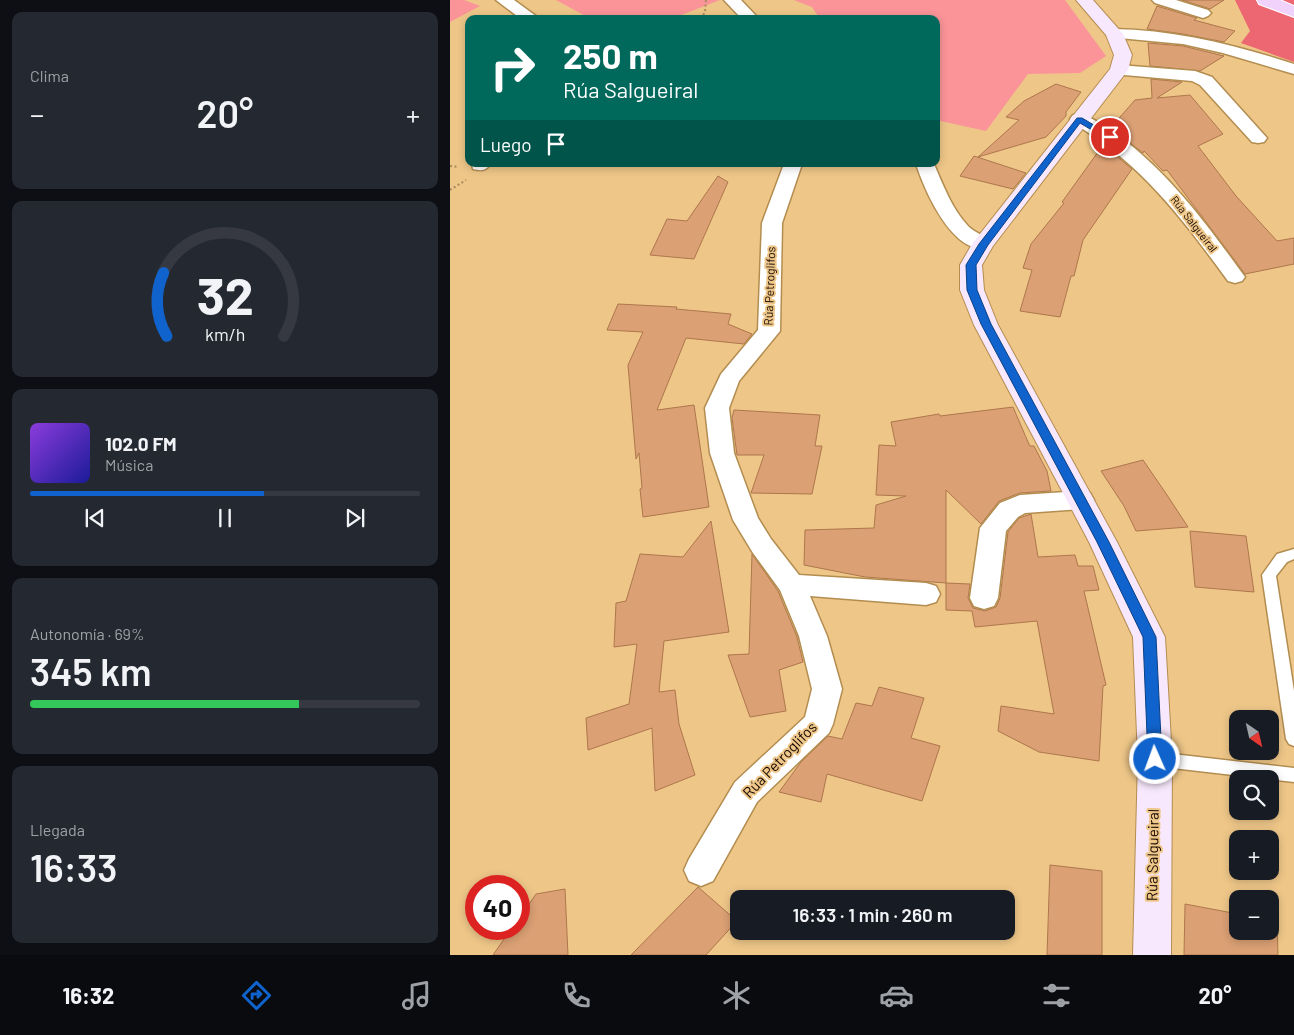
<!DOCTYPE html>
<html lang="es">
<head>
<meta charset="utf-8">
<style>
	body { margin:0; font-family:Barlow,sans-serif; background:#242831; color:#f1f3f6; height:100vh; display:flex; flex-direction:column; font-size:19px; white-space:nowrap }
	* { box-sizing:border-box; margin:0 }
	p { font-size:16px; color:#9ea1a6 }
	.icon { flex:none; width:28px; height:28px; fill:none; stroke:currentColor; stroke-width:2; stroke-linecap:round; stroke-linejoin:round }
	.map { position:relative; flex:1; overflow:hidden }
	.panel { display:flex; flex-direction:column; gap:12px; padding:12px; background:#0d0f14; width:450px }
	.panel>* { flex:none }
	.banner { position:absolute; left:15px; top:15px; width:475px; height:152px; border-radius:10px; box-shadow:0 2px 8px #0003; background:#00695c; color:#fff; overflow:hidden }
	.needle { width:32px; rotate:146deg }
	.buttons { position:absolute; left:779px; top:710px; display:grid; gap:10px }
	.buttons a { display:grid; place-items:center; width:50px; height:50px; border-radius:10px; background:#171b24; box-shadow:0 2px 8px #0003; font-size:25px }
	.speed { position:absolute; left:15px; top:875px; display:flex; gap:10px; font-size:25px; font-weight:700; text-align:center }
	.speed>* { display:grid; place-content:center; width:65px; height:65px; border-radius:50%; background:#171b24; box-shadow:0 2px 8px #0003; line-height:1 }
	.speed .limit { border:8px solid #d22; background:#fff; color:#111 }
	.pin { position:absolute; display:grid; place-items:center; width:42px; height:42px; color:#fff; margin:-21px; border:2px solid #fff; border-radius:50%; box-shadow:0 1px 5px #0007 }
	.me { position:absolute; width:55px; margin:-28px; rotate:358deg; stroke-linejoin:round; filter:drop-shadow(0 0 4px #0008) }
	.turn { display:flex; align-items:center; gap:18px; height:105px; padding:0 15px; font-size:22px }
	.turn .icon { width:65px; height:65px; stroke-width:2.5 }
	.turn b { display:block; font-size:35px; line-height:42px }
	.then { display:flex; align-items:center; height:48px; padding:0 15px; background:#0003; gap:10px; font-size:19px }
	.big { font-size:38px; font-weight:600; line-height:1.1 }
	.panel .tile { flex:1; display:flex; flex-direction:column; justify-content:center; gap:8px; min-width:0; padding:0 18px; border-radius:10px; background:#242831 }
	.panel .dial { align-items:center; gap:0 }
	.dial svg { height:130px; overflow:visible; fill:none; stroke:#363941; stroke-width:7; stroke-linecap:round; text-anchor:middle }
	.dial text { fill:#f1f3f6; stroke:none }
	.song { display:flex; align-items:center; gap:15px }
	.cover { width:60px; height:60px; border-radius:8px; background:linear-gradient(135deg,hsl(270 70% 55%),hsl(240 70% 35%)) }
	.played { height:5px; border-radius:2px; background:linear-gradient(90deg,#1063cc 60%,#363941 60%) }
	.keys { display:flex; justify-content:space-around; direction:ltr }
	.heat { display:flex; justify-content:space-between; align-items:center; font-size:28px; direction:ltr }
	.charge { height:8px; border-radius:4px; background:linear-gradient(90deg,#34c759 69%,#363941 0) }
	.trip { position:absolute; left:280px; top:890px; width:285px; height:50px; border-radius:10px; background:#171b24; box-shadow:0 2px 8px #0003; font-weight:600; line-height:50px; text-align:center }
	.tab-bar { display:flex; height:80px; justify-content:space-around; align-items:center; background:#090b0e; color:#9ea1a6 }
	.tab-bar .icon { width:35px; height:35px }
	.tab-bar .current { color:#1063cc }
	.tab-bar b { font-size:22px; color:#f1f3f6 }
	main { display:flex; flex:1; min-height:0 }
	.map>svg:first-child { display:block }
	.green { fill:#fa9498 }
	.forest { fill:#ec6771 }
	.building { fill:#dba074; stroke:#ae774c }
	.lines { fill:none; stroke-linecap:round; stroke-linejoin:round }
	.lane-casing { stroke:#b38d50; stroke-width:3 }
	.street-casing { stroke:#b38d50; stroke-width:3 }
	.secondary-casing { stroke:#b38d50; stroke-width:2 }
	.primary-casing { stroke:#fff; stroke-width:2 }
	.path { stroke:#a8895c; stroke-width:2; stroke-dasharray:2 2.5; stroke-linecap:butt }
	.lane { fill:#fff; fill-rule:evenodd }
	.street { fill:#fff; fill-rule:evenodd }
	.secondary { fill:#f8e8fd; fill-rule:evenodd }
	.primary { fill:#f1d2fb; fill-rule:evenodd }
	.route { fill:#1063cc; stroke:#0a4085 }
	.labels { text-anchor:middle; stroke-width:4; stroke-linejoin:round; paint-order:stroke }
	.far-street-label { font-size:11px; fill:#160800; stroke:#eec688 }
	.street-label { font-size:12px; fill:#160800; stroke:#eec688 }
	.near-street-label { font-size:15px; fill:#160800; stroke:#eec688 }
</style>
</head>
<body>
<main>
<section class="panel">
<div class="tile"><p>Clima</p>
<div class="heat"><a>−</a><b class="big">20°</b><a>+</a></div>
</div>
<div class="tile dial"><svg viewBox="0 0 100 80">
<path d="M14 69A42 42 0 1 1 86 69"/>
<path d="M14 69A42 42 0 0 1 12 30" stroke="#1063cc"/>
<text x="50" y="56" font-size="32" font-weight="700">32</text>
<text x="50" y="72" font-size="11">km/h</text>
</svg></div>
<div class="tile">
<div class="song"><i class="cover"></i><div><b>102.0 FM</b><p>Música</p></div></div>
<div class="played"></div>
<div class="keys"><svg class="icon" aria-label="previous" viewBox="0 0 24 24"><path d="M18 5L8 12l10 7zM5 5v14"/></svg><svg class="icon" aria-label="pause" viewBox="0 0 24 24"><path d="M8 5v14M16 5v14"/></svg><svg class="icon" aria-label="next" viewBox="0 0 24 24"><path d="M6 5l10 7-10 7zM19 5v14"/></svg></div>
</div>
<div class="tile"><p>Autonomía · 69%</p><b class="big">345 km</b><div class="charge"></div></div>
<div class="tile"><p>Llegada</p><b class="big">16:33</b></div>
</section>
<div class="map">
<svg width="844" height="955" viewBox="0 0 844 955">
	<rect width="100%" height="100%" fill="#eec688"/>
	<g class="green">
		<polygon points="0,0 14,0 30,6 0,22"/>
		<polygon points="106,0 270,0 221,19 141,19"/>
		<polygon points="344,0 615,0 656,56 630,73 578,74 536,131 486,120 486,19 370,19 362,7"/>
	</g>
	<polygon class="forest" points="785,0 844,0 844,62 791,43 800,31"/>
	<g class="building">
		<polygon points="732,0 774,0 760,9"/>
		<polygon points="707,6 747,18 744,20 785,31 774,42 733,34 697,29"/>
		<polygon points="698,43 733,46 774,56 750,71 700,66"/>
		<polygon points="701,79 732,82 707,98 740,95 773,134 748,146 786,196 827,241 844,238 844,264 795,274 717,170 713,171 694,151 693,153 664,130 665,128 663,125 685,100 702,98"/>
		<polygon points="606,84 631,92 616,112 616,116 596,137 528,157 569,120 556,117 574,101"/>
		<polygon points="653,145 682,169 633,240 624,276 621,276 610,317 570,311 582,270 573,268 581,244 614,203 612,202"/>
		<polygon points="524,156 576,173 563,189 510,176"/>
		<polygon points="268,176 278,182 244,259 200,255 217,219 237,221"/>
		<polygon points="168,304 227,307 226,309 281,314 278,324 302,334 294,344 236,338 207,410 244,405 259,507 193,517 190,489 192,488 189,453 186,459 178,365 193,332 157,330"/>
		<polygon points="563,407 578,442 580,446 584,446 597,471 601,491 570,493 549,501 531,524 496,490 496,583 415,577 354,565 355,530 424,528 426,505 456,496 426,495 429,445 446,446 441,422 489,414 490,416"/>
		<polygon points="284,410 370,415 365,446 372,446 362,494 301,493 314,455 287,455 282,418"/>
		<polygon points="693,460 717,495 738,527 686,531 674,506 651,471"/>
		<polygon points="581,514 588,557 625,555 628,566 643,566 649,590 634,591 656,685 653,686 649,761 589,752 548,731 551,706 604,714 587,621 525,627 522,611 496,610 496,583 520,584 518,598 523,608 535,611 546,607 550,598 558,532 569,518"/>
		<polygon points="261,521 279,632 214,641 209,692 225,690 229,724 245,775 205,791 202,728 138,750 136,718 179,704 187,644 164,647 166,603 176,601 190,554 233,557"/>
		<polygon points="740,531 796,536 804,592 745,587"/>
		<polygon points="302,554 328,591 347,637 353,662 329,670 336,711 300,717 278,655 299,654"/>
		<polygon points="429,687 474,698 461,738 490,746 472,801 377,774 371,802 329,792 351,762 378,736 392,739 406,703 422,706"/>
		<polygon points="600,865 652,871 652,955 597,955"/>
		<polygon points="248,887 287,921 256,955 181,955"/>
		<polygon points="115,889 118,955 43,955 61,929 69,929 69,919 86,894"/>
		<polygon points="735,904 788,914 788,931 820,931 820,919 827,921 828,955 734,955"/>
	</g>
	<g class="lines">
		<g class="lane-casing">
			<g id="lane">
				<polygon points="844,549 844,559 837,562 826,576 844,691 844,746 839,744 836,739 812,575 827,554"/>
				<polygon points="705,752 844,768 844,782 705,766 700,764 697,759 700,754"/>
			</g>
		</g>
		<g class="street-casing">
			<g id="street">
				<polygon points="46,0 64,0 90,19 71,19"/>
				<polygon points="274,0 291,0 309,19 292,19"/>
				<polygon points="702,0 726,0 758,10 761,13 758,16 753,18 705,3"/>
				<path d="M664,29C726,30 785,45 844,64V74L773,53L733,44L658,37L656,34L658,31Z"/>
				<polygon points="669,65 745,71 762,77 817,138 814,142 808,143 802,142 750,85 742,81 663,74 661,70 663,66"/>
				<path d="M629,114C643,117 657,128 669,136C719,173 756,223 792,273L795,277L792,281L785,283L778,281C731,217 692,164 623,123L620,119L623,115Z"/>
				<path d="M22,164H40C36,171 31,171 23,169Z"/>
				<polygon points="334,164 352,164 332,223 330,331 289,381 279,408 284,453 308,518 321,539 349,575 476,583 486,586 490,594 486,602 476,605 360,596 377,636 392,689 383,724 379,733 307,802 263,881 251,886 239,881 234,870 239,859 285,782 355,717 362,689 349,636 330,590 303,553 283,520 260,453 255,408 271,374 308,330 312,223"/>
				<path d="M466,164H484C493,185 502,209 518,226C525,233 537,236 543,244L540,248C503,257 475,191 466,164Z"/>
				<polygon points="631,491 640,493 644,500 640,507 631,509 575,513 568,517 556,531 548,598 544,606 534,609 524,606 520,598 530,528 550,503 570,495"/>
			</g>
		</g>
		<g class="secondary-casing">
			<polygon id="secondary" points="626,0 643,0 673,34 682,55 678,70 543,246 532,265 534,290 548,325 667,542 715,637 722,759 721,955 683,955 688,759 683,637 639,542 524,325 510,290 510,265 522,244 660,69 664,55 656,35"/>
		</g>
		<g class="primary-casing">
			<polygon id="primary" points="807,0 830,0 844,6 844,17 809,4"/>
		</g>
		<g class="path">
			<polyline points="251,19 255,12 256,0"/>
			<polyline points="0,166 9,167"/>
			<polyline points="0,190 16,180"/>
		</g>
		<use href="#lane" class="lane"/>
		<use href="#street" class="street"/>
		<use href="#secondary" class="secondary"/>
		<use href="#primary" class="primary"/>
	</g>
	<polygon class="route" points="627,118 632,118 664,137 657,139 630,123 538,245 526,265 527,290 541,324 659,542 706,637 712,759 710,764 705,765 700,764 698,759 693,637 647,542 531,324 517,290 516,265 529,244"/>
	<g class="labels">
		<g class="far-street-label">
			<text transform="translate(744 224) rotate(52)" y="4">Rúa Salgueiral</text>
		</g>
		<g class="street-label">
			<text transform="translate(320 286) rotate(-88)" y="4">Rúa Petroglifos</text>
		</g>
		<g class="near-street-label">
			<text transform="translate(330 760) rotate(-46)" y="5">Rúa Petroglifos</text>
			<text transform="translate(703 855) rotate(-89)" y="5">Rúa Salgueiral</text>
		</g>
	</g>
</svg>
<div class="buttons">
<a><svg class="needle" viewBox="-14 -14 28 28"><path d="M0-13l5 13h-10z" fill="#e53935"/><path d="M0 13l5-13h-10z" fill="#9ea1a6"/></svg></a>
<a><svg class="icon" aria-label="search" viewBox="0 0 24 24"><circle cx="10" cy="10" r="6"/><path d="M15 15l6 6"/></svg></a>
<a>+</a>
<a>−</a>
</div>
<div class="speed"><div class="limit">40</div></div>
<div class="pin" style="left:660px;top:137px;background:#d93025"><svg class="icon" aria-label="arrive" viewBox="0 0 24 24"><path d="M6 21V4h12l-3 4 3 4H6"/></svg></div>
<svg class="me" style="left:705px;top:759px" viewBox="-20 -20 40 40"><circle r="17" fill="#1063cc" stroke="#fff" stroke-width="3"/><path d="M0-11L8 9 0 5-8 9z" fill="#fff"/></svg>
<div class="trip">16:33 · 1 min · 260 m</div>
<div class="banner">
<div class="turn"><svg class="icon" aria-label="right" viewBox="0 0 24 24"><path d="M7 20v-9h11M14 6l5 5-5 5"/></svg><div><b>250 m</b>Rúa Salgueiral</div></div>
<div class="then">Luego<svg class="icon" aria-label="arrive" viewBox="0 0 24 24"><path d="M6 21V4h12l-3 4 3 4H6"/></svg></div>
</div>
</div>
</main>
<nav class="tab-bar">
<b>16:32</b>
<svg class="icon current" aria-label="directions" viewBox="0 0 24 24"><path d="M12 3l9 9-9 9-9-9zM9 14v-3h6M13 9l2 2-2 2"/></svg>
<svg class="icon" aria-label="music" viewBox="0 0 24 24"><path d="M9 18V5l10-2v13"/><circle cx="6" cy="18" r="3"/><circle cx="16" cy="16" r="3"/></svg>
<svg class="icon" aria-label="phone" viewBox="0 0 24 24"><path d="M5 4h4l2 5-3 2q2 4 5 5l2-3 5 2v4C11 20 4 13 5 4z"/></svg>
<svg class="icon" aria-label="climate" viewBox="0 0 24 24"><path d="M12 3v18M4 7l16 10M4 17L20 7"/></svg>
<svg class="icon" aria-label="car" viewBox="0 0 24 24"><path d="M5 17H2v-5l4-1 3-4h7l3 4 3 1v5h-3M9 17h6M6 11h13"/><circle cx="7" cy="17" r="2"/><circle cx="17" cy="17" r="2"/></svg>
<svg class="icon" aria-label="filters" viewBox="0 0 24 24"><path d="M4 7h16M4 17h16"/><circle cx="9" cy="7" r="2"/><circle cx="15" cy="17" r="2"/></svg>
<b>20°</b>
</nav>
</body>
</html>
